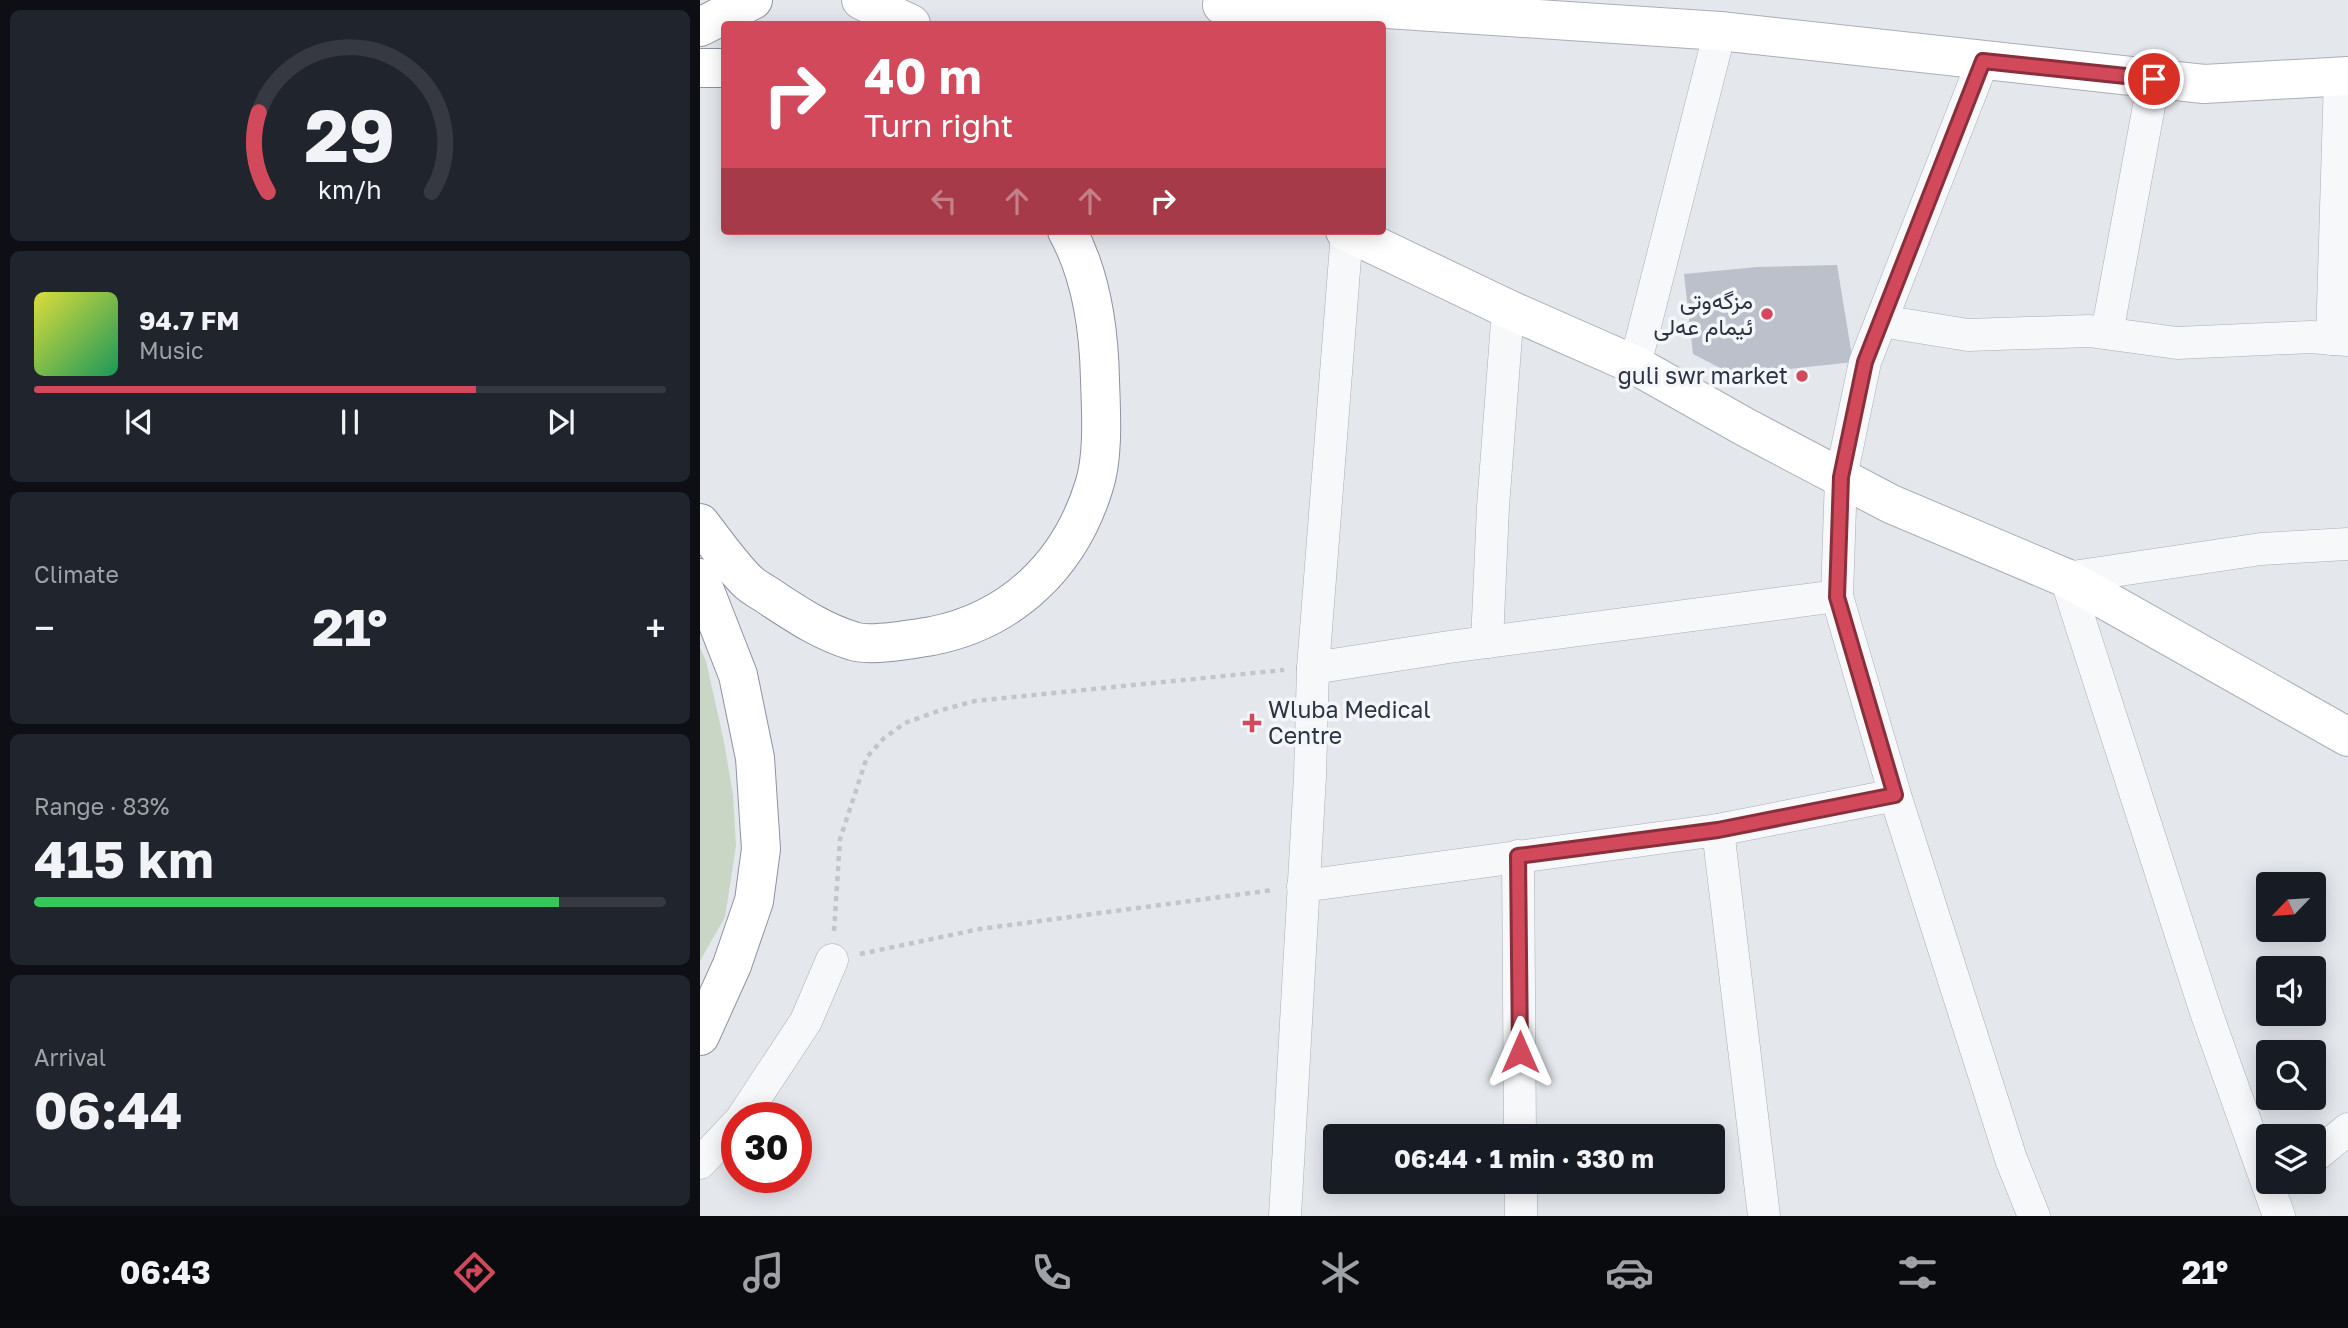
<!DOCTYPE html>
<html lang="en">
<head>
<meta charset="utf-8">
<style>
	body { margin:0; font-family:"Golos Text",Vazirmatn,sans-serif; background:#20242c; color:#f1f3f6; height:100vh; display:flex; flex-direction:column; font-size:26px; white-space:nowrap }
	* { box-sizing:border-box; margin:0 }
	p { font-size:23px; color:#9ea1a6 }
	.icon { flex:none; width:38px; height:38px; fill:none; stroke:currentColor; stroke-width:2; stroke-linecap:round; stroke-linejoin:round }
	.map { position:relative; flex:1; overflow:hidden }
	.details { display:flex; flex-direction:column; gap:10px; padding:10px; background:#0d0f14; width:700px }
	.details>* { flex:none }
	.top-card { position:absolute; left:21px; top:21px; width:665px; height:214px; border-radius:7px; box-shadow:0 4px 18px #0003; background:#d1495b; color:#fff; overflow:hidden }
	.needle { width:46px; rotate:245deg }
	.tools { position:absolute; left:1556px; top:872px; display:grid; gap:14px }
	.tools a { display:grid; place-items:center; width:70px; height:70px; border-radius:7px; background:#171b24; box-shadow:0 4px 18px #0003; font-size:35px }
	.speed { position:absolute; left:21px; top:1102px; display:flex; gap:14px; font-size:35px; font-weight:700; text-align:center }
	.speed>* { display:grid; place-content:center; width:91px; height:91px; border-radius:50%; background:#171b24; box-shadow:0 4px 18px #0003; line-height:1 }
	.speed .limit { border:10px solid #d22; background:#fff; color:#111 }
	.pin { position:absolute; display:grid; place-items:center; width:60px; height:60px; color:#fff; margin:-30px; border:4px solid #fff; border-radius:50%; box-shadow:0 2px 7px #0007 }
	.me { position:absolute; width:77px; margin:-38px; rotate:0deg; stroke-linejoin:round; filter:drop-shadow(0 0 5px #0008) }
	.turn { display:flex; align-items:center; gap:24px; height:147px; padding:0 28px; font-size:32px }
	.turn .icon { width:91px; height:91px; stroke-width:2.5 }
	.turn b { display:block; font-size:49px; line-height:60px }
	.lanes { display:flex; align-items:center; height:66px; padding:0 28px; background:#0003; justify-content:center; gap:35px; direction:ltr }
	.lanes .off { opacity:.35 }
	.big { font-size:52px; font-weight:700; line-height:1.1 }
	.details .tile { flex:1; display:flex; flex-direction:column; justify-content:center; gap:10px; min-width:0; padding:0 24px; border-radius:10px; background:#20242c }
	.details .dial { align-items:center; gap:0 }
	.dial svg { height:182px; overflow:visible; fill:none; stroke:#363941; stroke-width:7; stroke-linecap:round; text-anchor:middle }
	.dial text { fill:#f1f3f6; stroke:none }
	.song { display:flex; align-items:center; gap:21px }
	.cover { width:84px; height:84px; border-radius:10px; background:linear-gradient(135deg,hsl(60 70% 55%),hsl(150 70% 35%)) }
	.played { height:7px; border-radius:4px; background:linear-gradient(90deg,#d1495b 70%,#363941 70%) }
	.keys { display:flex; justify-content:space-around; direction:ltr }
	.heat { display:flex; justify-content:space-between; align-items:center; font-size:38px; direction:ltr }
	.charge { height:10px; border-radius:5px; background:linear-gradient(90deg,#34c759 83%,#363941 0) }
	.trip { position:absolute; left:623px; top:1124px; width:402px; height:70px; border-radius:7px; background:#171b24; box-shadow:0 4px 18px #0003; font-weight:700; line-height:70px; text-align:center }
	.dock { display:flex; height:112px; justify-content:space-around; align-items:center; background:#090b0e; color:#9ea1a6 }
	.dock .icon { width:49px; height:49px }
	.dock .current { color:#d1495b }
	.dock b { font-size:32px; color:#f1f3f6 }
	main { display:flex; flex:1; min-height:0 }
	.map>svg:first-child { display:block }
	.green { fill:#c9d6c5 }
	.building { fill:#bbc0ca }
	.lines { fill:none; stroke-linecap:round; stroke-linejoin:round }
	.street-casing { stroke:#a9aeb7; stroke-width:33 }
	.secondary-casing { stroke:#a9aeb7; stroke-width:40 }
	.highway-casing { stroke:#8b94a3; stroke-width:40 }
	.path { stroke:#c2c5cb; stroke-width:4.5; stroke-dasharray:5 5; stroke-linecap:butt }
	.street { stroke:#f7f8fa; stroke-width:32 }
	.secondary { stroke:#fff; stroke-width:38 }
	.highway { stroke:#fff; stroke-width:38 }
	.route-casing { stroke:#882f3b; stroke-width:18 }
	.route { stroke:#d1495b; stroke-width:12 }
	.poi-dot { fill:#d1495b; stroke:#f4f6f9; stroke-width:2.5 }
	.labels { text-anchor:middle; stroke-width:7; stroke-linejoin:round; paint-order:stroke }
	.poi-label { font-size:23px; fill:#2b3445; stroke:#f4f6f9; text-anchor:end }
</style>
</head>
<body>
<main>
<section class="details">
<div class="tile dial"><svg viewBox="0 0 100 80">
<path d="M14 69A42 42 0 1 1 86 69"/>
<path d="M14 69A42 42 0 0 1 10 34" stroke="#d1495b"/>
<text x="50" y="56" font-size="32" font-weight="700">29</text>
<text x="50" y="72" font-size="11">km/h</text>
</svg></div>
<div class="tile">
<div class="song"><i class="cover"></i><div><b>94.7 FM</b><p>Music</p></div></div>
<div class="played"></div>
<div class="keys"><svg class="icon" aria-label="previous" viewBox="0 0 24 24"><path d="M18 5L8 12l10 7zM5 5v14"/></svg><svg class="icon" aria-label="pause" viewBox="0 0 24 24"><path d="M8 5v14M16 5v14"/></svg><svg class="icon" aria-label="next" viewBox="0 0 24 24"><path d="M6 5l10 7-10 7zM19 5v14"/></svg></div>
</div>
<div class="tile"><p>Climate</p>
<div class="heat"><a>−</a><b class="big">21°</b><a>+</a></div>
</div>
<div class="tile"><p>Range · 83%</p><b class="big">415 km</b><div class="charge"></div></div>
<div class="tile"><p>Arrival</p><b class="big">06:44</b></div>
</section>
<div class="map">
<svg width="1648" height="1216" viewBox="0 0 1648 1216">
	<rect width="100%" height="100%" fill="#e4e7ec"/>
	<polygon class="green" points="0,648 6,661 24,742 33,795 36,846 25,917 0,961"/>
	<polygon class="building" points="1137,265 1153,362 1062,372 1026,371 993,354 984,274 1057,267"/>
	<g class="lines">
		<g class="street-casing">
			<g id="street">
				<polyline points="1283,61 1165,362 1141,477 1137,596 1195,795 1311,1159 1334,1216"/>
				<polyline points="1181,321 1268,335 1389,331 1477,343 1611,337 1648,340"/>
				<polyline points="1407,333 1454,79"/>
				<polyline points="1632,339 1640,78"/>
				<polyline points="935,365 1020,31"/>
				<polyline points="787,642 793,507 808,309"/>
				<polyline points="613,668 749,647 1137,596"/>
				<polyline points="1018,830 1064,1216"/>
				<polyline points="818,856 820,1136"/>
				<polyline points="603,886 1018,830 1195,795"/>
				<polyline points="42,1118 106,1021 132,960"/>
				<polyline points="1614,1157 1648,1129"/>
				<polyline points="0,1163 37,1124"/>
				<polyline points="821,1181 821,1216"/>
				<polyline points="585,1216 610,776 613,668 647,232"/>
				<polyline points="1579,1216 1506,1012 1366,578 1561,549 1648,544"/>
			</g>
		</g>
		<g class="secondary-casing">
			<g id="secondary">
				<polyline points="161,0 211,24"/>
				<polyline points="522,5 656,7 1020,31 1504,84 1648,76"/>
				<polyline points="645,231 808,309 935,365 1045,427 1191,504 1366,578 1648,737"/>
			</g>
		</g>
		<g class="highway-casing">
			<g id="highway">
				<polyline points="0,27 53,0"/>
				<polyline points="0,68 24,68"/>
				<path d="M0,523C15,542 30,564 47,581C54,588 65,593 73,599C99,616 123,632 153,641C170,647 213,639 232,636C313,620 370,564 394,486C404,455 401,412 400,380C399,329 392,276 367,231"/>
				<polyline points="0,578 38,675 55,758 61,849 54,901 32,965 0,1036"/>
			</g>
		</g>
		<g class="path">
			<polyline points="134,931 140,839 167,757 184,738 205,723 238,711 275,701 584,670"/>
			<polyline points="160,954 280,929 573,890"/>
		</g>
		<use href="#street" class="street"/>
		<use href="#secondary" class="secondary"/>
		<use href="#highway" class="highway"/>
	</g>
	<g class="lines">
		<g class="route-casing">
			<polyline id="route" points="820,1052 818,856 1018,830 1195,795 1137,597 1141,477 1165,362 1283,61 1454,79"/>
		</g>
		<use href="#route" class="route"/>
	</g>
	<g class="poi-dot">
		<circle cx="1067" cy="314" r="7"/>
		<circle cx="1102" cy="376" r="7"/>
		<path d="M548.5 712.5h7v7h7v7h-7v7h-7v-7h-7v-7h7z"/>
	</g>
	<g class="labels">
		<g class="poi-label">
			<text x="1053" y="309">مزگەوتی<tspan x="1053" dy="26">ئیمام عەلی</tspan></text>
			<text x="1088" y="384">guli swr market</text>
			<text x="568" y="718" text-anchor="start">Wluba Medical<tspan x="568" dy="26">Centre</tspan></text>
		</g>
	</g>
</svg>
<div class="tools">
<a><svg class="needle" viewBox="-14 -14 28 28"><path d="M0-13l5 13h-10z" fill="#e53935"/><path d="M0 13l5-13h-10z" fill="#9ea1a6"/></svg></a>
<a><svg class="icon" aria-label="sound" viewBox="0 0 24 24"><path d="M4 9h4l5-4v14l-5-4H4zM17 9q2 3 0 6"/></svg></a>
<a><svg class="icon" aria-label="search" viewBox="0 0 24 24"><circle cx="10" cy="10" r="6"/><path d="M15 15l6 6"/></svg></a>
<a><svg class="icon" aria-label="layers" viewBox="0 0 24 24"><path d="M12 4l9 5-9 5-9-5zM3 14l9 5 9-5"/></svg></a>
</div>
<div class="speed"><div class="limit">30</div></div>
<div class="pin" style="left:1454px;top:79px;background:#d93025"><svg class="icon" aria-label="arrive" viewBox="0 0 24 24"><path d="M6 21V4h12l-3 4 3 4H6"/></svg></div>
<svg class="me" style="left:820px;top:1052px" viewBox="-20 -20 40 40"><path d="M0-17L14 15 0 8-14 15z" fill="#d1495b" stroke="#fff" stroke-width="4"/></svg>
<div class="trip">06:44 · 1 min · 330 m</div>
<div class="top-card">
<div class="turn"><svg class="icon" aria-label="right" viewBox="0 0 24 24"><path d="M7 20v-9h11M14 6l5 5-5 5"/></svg><div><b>40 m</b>Turn right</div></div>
<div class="lanes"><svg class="icon off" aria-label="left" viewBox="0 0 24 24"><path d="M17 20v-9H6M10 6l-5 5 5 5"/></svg><svg class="icon off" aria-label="ahead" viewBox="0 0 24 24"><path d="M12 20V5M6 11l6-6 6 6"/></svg><svg class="icon off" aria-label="ahead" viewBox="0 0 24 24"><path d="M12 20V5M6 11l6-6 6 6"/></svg><svg class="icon" aria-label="right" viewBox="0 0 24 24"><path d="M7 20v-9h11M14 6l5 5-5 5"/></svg></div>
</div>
</div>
</main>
<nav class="dock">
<b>06:43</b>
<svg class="icon current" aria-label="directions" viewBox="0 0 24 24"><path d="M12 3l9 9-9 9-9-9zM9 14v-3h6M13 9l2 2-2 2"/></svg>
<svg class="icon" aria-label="music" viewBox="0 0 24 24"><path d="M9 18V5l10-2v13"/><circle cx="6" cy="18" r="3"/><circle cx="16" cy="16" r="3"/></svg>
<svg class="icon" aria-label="phone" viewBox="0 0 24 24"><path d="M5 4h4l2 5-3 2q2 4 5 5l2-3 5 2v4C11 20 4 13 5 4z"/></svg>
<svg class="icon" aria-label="climate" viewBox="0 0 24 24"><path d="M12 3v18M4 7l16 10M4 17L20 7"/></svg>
<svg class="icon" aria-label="car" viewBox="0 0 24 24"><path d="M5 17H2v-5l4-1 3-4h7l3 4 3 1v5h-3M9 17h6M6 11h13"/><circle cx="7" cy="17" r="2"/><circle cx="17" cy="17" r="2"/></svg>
<svg class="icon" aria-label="filters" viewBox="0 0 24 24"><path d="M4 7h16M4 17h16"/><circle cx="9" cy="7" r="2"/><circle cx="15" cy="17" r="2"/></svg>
<b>21°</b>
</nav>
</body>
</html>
